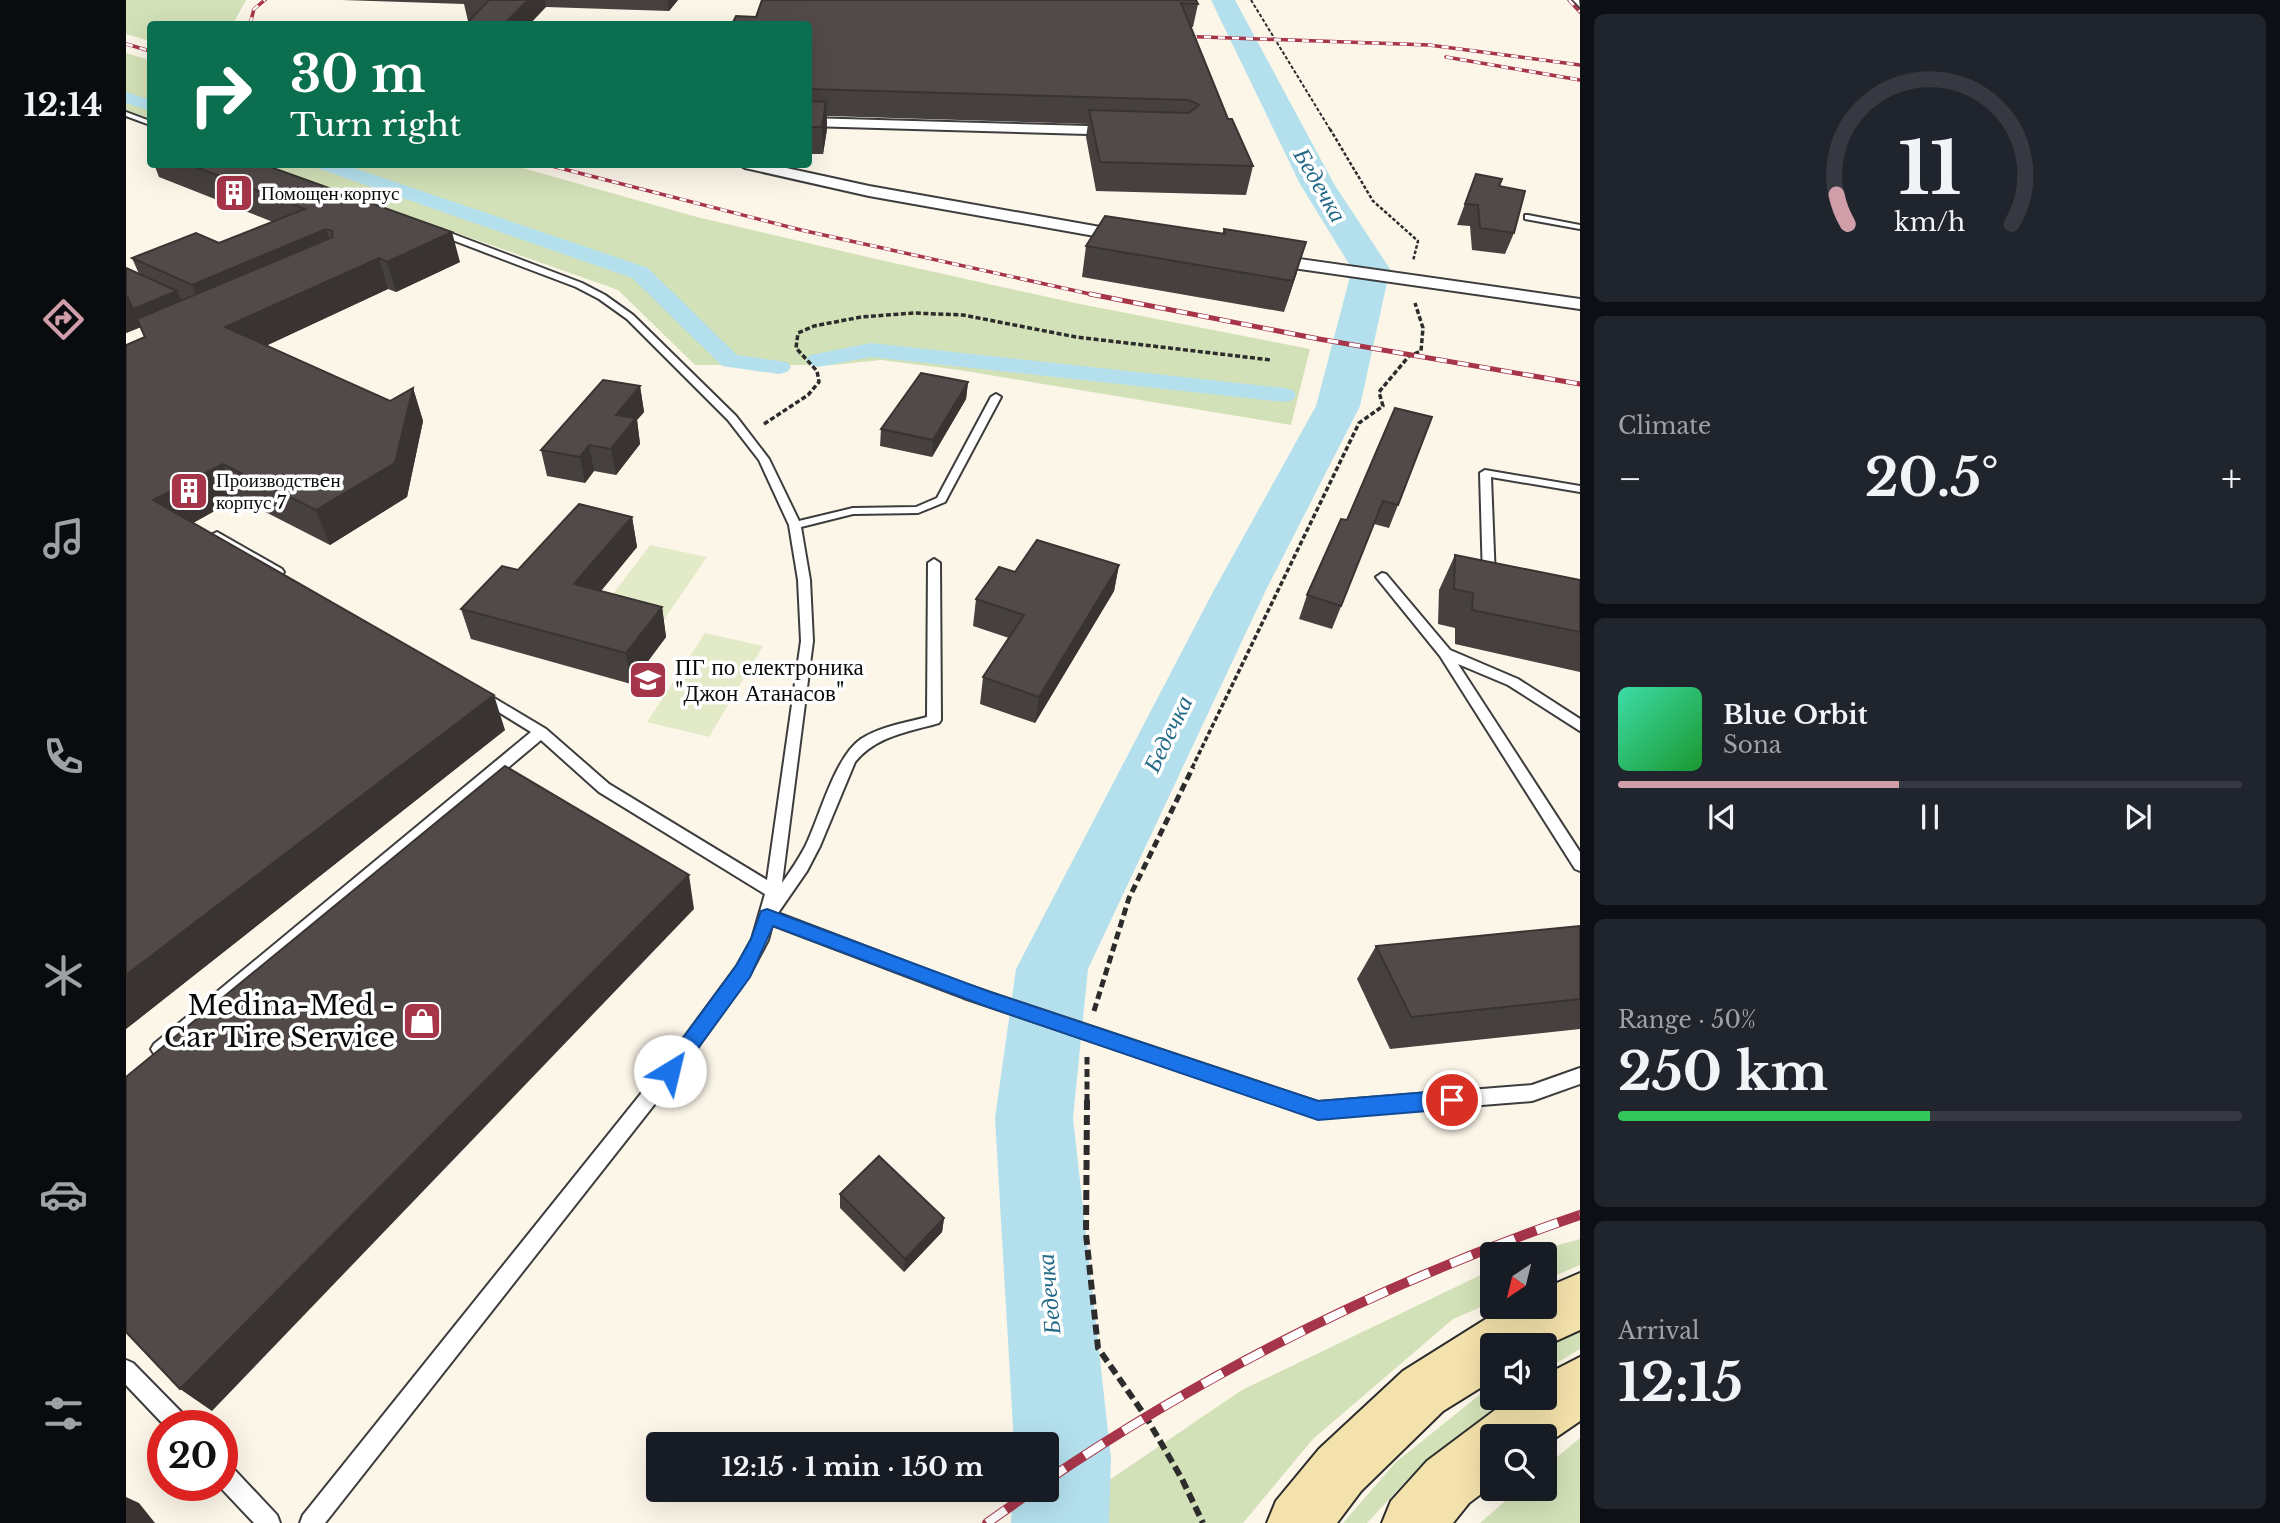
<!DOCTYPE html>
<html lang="en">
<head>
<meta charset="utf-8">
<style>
	body { margin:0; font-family:"Libre Baskerville",serif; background:#20242c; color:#f1f3f6; height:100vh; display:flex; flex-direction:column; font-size:26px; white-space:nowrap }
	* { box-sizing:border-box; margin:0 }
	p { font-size:23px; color:#9ea1a6 }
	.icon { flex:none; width:38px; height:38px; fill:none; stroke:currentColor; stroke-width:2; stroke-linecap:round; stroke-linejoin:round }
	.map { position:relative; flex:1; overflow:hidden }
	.details { display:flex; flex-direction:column; gap:14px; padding:14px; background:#0d0f14; width:700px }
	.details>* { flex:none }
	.hud { position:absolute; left:21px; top:21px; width:665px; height:147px; border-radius:7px; box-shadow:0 7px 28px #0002; background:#0b6e4f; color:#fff; overflow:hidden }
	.needle { width:46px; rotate:215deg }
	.fabs { position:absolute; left:1354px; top:1242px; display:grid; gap:14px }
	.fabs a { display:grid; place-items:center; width:77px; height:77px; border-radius:7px; background:#171b24; box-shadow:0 7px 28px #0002; font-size:35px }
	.speed { position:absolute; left:21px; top:1410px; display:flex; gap:14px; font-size:35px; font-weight:700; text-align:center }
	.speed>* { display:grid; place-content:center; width:91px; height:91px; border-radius:50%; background:#171b24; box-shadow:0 7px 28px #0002; line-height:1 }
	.speed .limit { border:10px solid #d22; background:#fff; color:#111 }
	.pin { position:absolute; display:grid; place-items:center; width:60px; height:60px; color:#fff; margin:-30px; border:4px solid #fff; border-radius:50%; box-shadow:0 2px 7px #0007 }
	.me { position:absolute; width:77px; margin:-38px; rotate:36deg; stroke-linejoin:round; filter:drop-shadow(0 0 5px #0008) }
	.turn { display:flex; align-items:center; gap:24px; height:147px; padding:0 28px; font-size:32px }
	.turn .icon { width:91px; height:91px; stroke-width:2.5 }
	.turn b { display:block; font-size:49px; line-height:60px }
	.big { font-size:52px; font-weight:700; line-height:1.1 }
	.details .card { flex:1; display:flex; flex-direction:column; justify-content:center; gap:10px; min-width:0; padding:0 24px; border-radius:10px; background:#20242c }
	.details .dial { align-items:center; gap:0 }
	.dial svg { height:182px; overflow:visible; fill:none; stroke:#363941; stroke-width:7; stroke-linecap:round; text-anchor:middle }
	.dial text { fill:#f1f3f6; stroke:none }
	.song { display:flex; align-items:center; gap:21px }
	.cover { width:84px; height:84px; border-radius:10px; background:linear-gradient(135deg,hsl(160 70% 55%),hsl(130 70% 35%)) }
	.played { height:7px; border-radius:4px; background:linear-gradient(90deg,#cf9ea9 45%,#363941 45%) }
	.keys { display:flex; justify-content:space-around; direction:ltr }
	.heat { display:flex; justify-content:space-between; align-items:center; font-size:38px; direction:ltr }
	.charge { height:10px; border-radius:5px; background:linear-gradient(90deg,#34c759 50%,#363941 0) }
	.trip { position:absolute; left:520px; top:1432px; width:413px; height:70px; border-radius:7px; background:#171b24; box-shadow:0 7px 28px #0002; font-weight:700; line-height:70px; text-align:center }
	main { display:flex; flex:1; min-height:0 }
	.tabs { display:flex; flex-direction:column; width:126px; justify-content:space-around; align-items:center; background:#090b0e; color:#9ea1a6 }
	.tabs .icon { width:49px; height:49px }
	.tabs .selected { color:#cf9ea9 }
	.tabs b { font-size:32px; color:#f1f3f6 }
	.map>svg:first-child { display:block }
	.green { fill:#d3e1b8 }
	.pitch { fill:#e3eac8 }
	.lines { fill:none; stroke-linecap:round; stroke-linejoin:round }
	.canal { fill:#b4e0ed; fill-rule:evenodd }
	.river { fill:#b4e0ed; fill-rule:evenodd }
	.service-casing { stroke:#3d3d3d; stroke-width:4 }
	.minor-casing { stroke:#3d3d3d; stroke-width:4 }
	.secondary-casing { stroke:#2c2c2c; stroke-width:4 }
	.path-far4 { stroke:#2c2c2c; stroke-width:2; stroke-dasharray:3.5 2; stroke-linecap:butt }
	.path-far3 { stroke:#2c2c2c; stroke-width:2.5; stroke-dasharray:3.5 2; stroke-linecap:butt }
	.path-far2 { stroke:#2c2c2c; stroke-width:3.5; stroke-dasharray:5 2.5; stroke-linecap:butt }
	.path-far1 { stroke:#2c2c2c; stroke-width:5; stroke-dasharray:8 4.5; stroke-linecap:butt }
	.path { stroke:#2c2c2c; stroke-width:6; stroke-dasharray:10 5; stroke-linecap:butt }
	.service { fill:#fff; fill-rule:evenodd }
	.minor { fill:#fff; fill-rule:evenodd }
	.secondary { fill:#f4e2ac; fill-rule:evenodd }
	.rail-far2-casing { stroke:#a6354a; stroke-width:3.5 }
	.rail-far1-casing { stroke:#a6354a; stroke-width:5 }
	.rail-casing { stroke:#a6354a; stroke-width:10 }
	.rail-far2 { stroke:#fff; stroke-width:2.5; stroke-dasharray:7; stroke-linecap:butt }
	.rail-far1 { stroke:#fff; stroke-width:3.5; stroke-dasharray:11; stroke-linecap:butt }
	.rail { stroke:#fff; stroke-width:8; stroke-dasharray:23; stroke-linecap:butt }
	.wall { fill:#46403e }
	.shaded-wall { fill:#393432 }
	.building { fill:#514a48; stroke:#393432; stroke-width:2 }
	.route { fill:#1a73e8; stroke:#114b97; stroke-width:2 }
	.labels { text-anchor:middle; stroke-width:7; stroke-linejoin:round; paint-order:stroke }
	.far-poi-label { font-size:19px; fill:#0a0a0a; stroke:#fff; text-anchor:start }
	.poi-label { font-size:23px; fill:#0a0a0a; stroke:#fff; text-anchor:start }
	.water-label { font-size:24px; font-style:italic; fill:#256b89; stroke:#fff }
	.near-poi-label { font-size:28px; fill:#0a0a0a; stroke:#fff; text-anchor:end }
</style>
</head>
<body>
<main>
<nav class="tabs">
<b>12:14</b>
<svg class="icon selected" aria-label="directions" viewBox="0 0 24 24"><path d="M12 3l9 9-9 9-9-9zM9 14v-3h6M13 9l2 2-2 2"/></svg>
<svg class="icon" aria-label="music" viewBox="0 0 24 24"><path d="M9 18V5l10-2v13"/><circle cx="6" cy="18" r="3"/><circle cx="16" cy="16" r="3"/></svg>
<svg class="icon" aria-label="phone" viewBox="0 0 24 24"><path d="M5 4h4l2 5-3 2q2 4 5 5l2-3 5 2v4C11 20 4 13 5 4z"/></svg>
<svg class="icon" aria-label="climate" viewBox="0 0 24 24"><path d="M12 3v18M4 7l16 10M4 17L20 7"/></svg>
<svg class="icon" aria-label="car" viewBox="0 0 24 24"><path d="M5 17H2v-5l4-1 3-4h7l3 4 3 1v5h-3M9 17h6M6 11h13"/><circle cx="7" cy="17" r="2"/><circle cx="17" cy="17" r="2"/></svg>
<svg class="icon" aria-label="filters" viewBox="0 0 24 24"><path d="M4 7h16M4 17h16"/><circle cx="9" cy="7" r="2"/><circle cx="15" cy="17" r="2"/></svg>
</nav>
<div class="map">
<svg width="1454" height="1523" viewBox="0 0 1454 1523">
	<rect width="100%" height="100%" fill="#fcf6e9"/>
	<g class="green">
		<polygon points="0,0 120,0 107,24 24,24 24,41 0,34"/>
		<polygon points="0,53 24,60 24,124 0,115"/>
		<polygon points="139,165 386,165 571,217 750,259 949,303 1184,349 1165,425 833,370 755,360 706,365 569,365 492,290"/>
		<polygon points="1454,1239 1454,1265 1419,1280 1419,1255 1396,1255"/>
		<polygon points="1367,1269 1367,1302 1327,1319 1187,1439 1117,1523 920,1523 1116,1390"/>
		<polygon points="1454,1329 1454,1349 1419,1370 1419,1348"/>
		<polygon points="1367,1384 1367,1398 1380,1398 1281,1480 1241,1523 1217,1523 1269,1463"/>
		<polygon points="1454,1438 1454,1523 1354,1523 1393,1489 1419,1489 1419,1467"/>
	</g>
	<g class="pitch">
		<polygon points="524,545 581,557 535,624 475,610"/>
		<polygon points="579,633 637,646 583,737 521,722"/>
	</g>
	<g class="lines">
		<g class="canal">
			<polygon points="0,92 24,100 24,111 0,103"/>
			<polygon points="188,164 216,164 522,268 611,355 661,362 665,367 661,372 653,374 596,366 506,278 191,168"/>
			<polygon points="745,343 1158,388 1167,390 1170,395 1167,400 1158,402 745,357 692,367 684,365 680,360 684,355"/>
		</g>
		<polygon class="river" points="1085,0 1109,0 1208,184 1264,269 1234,406 1140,590 962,969 947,1118 985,1458 983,1523 885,1523 887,1489 920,1489 920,1444 888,1444 869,1118 890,969 1088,590 1190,406 1226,269 1174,184"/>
		<g class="service-casing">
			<g id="service">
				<polygon points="1447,0 1453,0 1454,7"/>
				<polygon points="0,112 24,121 24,125 0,116"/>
				<polygon points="1402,215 1454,225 1454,229 1399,219 1399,215"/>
				<path d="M308,229H314L456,283L479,295L507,315L610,416L643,459L673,521L727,508L790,507L811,498L865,397L870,394L875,397L819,502L792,513L727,514L675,527L684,580L687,641L656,883C664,872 672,860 679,847C694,817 708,758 735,739C755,726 779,723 801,717L802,563L808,559L814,563L815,720L813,723C782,732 750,736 729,762L694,846L681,871L652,913L841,985L1192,1102L1406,1085L1454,1068V1084L1406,1101L1192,1118L838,998L646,925L642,940L623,976L550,1077L199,1523H174L177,1515L538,1065L611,966L626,939L639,894L473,792L415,740L40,1054L34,1057L28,1054L25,1049L28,1044L405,732L353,700L351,697L358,692L420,729L483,784L641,880L675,641L672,580L663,525L633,460L602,420L501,319L473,299L450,287L308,233Z"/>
				<polygon points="1359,470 1454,486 1454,492 1365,477 1369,579 1363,583 1357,579 1354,473"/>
				<polygon points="91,532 156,569 158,572 156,575 148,575 87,537 85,535"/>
				<polygon points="1256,573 1260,574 1324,650 1392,679 1454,719 1454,731 1382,685 1332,664 1454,852 1454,871 1449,869 1314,656 1250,577"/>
				<polygon points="0,1360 7,1363 61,1418 64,1426 39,1426 0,1385"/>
				<polygon points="96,1462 104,1465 151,1515 154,1523 128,1523 93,1486 96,1486"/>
			</g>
		</g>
		<g class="minor-casing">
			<g id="minor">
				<polygon points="682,118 998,127 1005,131 998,135 682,126"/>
				<polygon points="612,164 642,164 743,186 1008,233 1016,238 1008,243 743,196 619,168"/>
				<polygon points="1138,254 1454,299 1454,309 1132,263 1130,259"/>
			</g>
		</g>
		<g class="secondary-casing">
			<g id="secondary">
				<polygon points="1454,1273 1454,1330 1419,1346 1367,1346 1367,1380 1317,1411 1235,1491 1211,1523 1141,1523 1150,1501 1193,1449 1277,1371 1379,1307 1419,1307 1419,1288"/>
				<polygon points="1454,1357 1454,1421 1419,1445 1419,1437 1367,1437 1367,1485 1343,1503 1327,1523 1256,1523 1265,1501 1301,1461 1385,1398 1419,1398 1419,1375"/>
			</g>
		</g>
		<polyline class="path-far4" points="1125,0 1205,131"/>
		<polyline class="path-far3" points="1204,129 1247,201 1292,241 1287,261"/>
		<g class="path-far2">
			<polyline points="638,424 682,395 693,382 691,371 670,348 672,333 688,326 735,317 788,313 837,315 950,337 1145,360"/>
			<polyline points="1066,768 1233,423 1257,406 1253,392 1283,356 1295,351 1297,328 1289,303"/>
		</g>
		<g class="path-far1">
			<polyline points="968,1011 1003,898 1067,767"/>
			<polyline points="961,1102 961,1057"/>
		</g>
		<polyline class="path" points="961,1100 960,1234 972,1348 1020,1417 1056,1479 1077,1523"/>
		<use href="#service" class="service"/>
		<use href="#minor" class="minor"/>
		<use href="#secondary" class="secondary"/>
		<g class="rail-far2-casing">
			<g id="rail-far2">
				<polyline points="1443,0 1454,12"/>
				<polyline points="124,24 128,9 139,0"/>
				<polyline points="1050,36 1303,45 1454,65"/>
				<polyline points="0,44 24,51"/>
				<polyline points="1320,57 1454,80"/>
				<polyline points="418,164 675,230 973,296"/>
			</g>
		</g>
		<g class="rail-far1-casing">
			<polyline id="rail-far1" points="964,294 1193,339 1454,384"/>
		</g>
		<g class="rail-casing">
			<g id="rail">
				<path d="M920,1481C1084,1370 1266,1279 1454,1215"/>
				<polyline points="861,1523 909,1489"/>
			</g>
		</g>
		<use href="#rail-far2" class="rail-far2"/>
		<use href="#rail-far1" class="rail-far1"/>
		<use href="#rail" class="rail"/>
	</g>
	<g class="wall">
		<polygon points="216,0 552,0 543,11 420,7 343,21 342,21 338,4"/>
		<polygon points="636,0 1072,4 1067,27 1065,27 1102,119 1127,166 1120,195 970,191 960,137 962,124 701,116 701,129 697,154 682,154 682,24 630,17"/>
		<polygon points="28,164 136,164 334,262 270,292 262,289 141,345 264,401 287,388 297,421 281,497 204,545 112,498 67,523 379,730 0,1029 19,337 15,327 0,333 0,268 13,274 6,258 93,243 147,222 33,177"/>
		<polygon points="1350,174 1373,186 1388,233 1379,254 1346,250 1344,226 1331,225"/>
		<polygon points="1098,229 1171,272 1158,312 956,277 960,246 1096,234"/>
		<polygon points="842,382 840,399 806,457 754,446 755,429"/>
		<polygon points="514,386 518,412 511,420 514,444 490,475 468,471 459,483 421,476 415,450"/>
		<polygon points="1269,408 1272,505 1263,528 1248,524 1206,629 1173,619 1181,595 1221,520"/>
		<polygon points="506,517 511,547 475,591 536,607 540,637 505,684 345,639 335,609 392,570"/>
		<polygon points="1329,555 1454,580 1454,672 1329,644 1329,628 1312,624 1313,590"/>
		<polygon points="993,565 988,591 909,723 854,704 857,677 883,638 847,626 850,599 889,572"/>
		<polygon points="1454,926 1454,1029 1264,1049 1231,979 1250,946"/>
		<polygon points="714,1194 818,1218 816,1232 778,1272 714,1208"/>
	</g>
	<g class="shaded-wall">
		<polygon points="402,0 419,0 420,7 404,24 378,24"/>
		<polygon points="542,0 552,0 543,11"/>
		<polygon points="700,102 701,129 697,154 696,127"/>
		<polygon points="200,229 210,260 79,316 66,285"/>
		<polygon points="326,232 334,262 270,292 261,262"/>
		<polygon points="1180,242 1171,272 1158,312 1167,281"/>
		<polygon points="253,258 262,289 112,359 99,327"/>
		<polygon points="51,291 65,322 15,327 0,333 0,296"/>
		<polygon points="842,382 840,399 806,457 807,440"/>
		<polygon points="514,386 518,412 511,420 514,444 490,475 485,449 490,415"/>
		<polygon points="287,388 297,421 281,497 204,545 190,510"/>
		<polygon points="463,445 468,471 459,483 454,457"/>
		<polygon points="97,464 112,498 45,535 27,500"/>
		<polygon points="506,517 511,547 455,615 448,584"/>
		<polygon points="993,565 988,591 909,723 913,697"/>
		<polygon points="536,607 540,637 505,684 500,653"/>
		<polygon points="368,695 379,730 0,1029 0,975"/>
		<polygon points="563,875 568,909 86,1411 54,1389"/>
		<polygon points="818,1218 816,1232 778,1272 779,1259"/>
		<polygon points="0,1497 13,1503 29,1523 0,1523"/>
	</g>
	<g class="building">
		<polygon points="363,0 402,0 378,24 340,24"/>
		<polygon points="636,0 1070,0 1072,4 1055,3 1102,119 1106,119 1127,166 974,162 963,110 1063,113 1073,105 1063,100 682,89 682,24 606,24 610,16 630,17"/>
		<polygon points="504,23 538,24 503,24"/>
		<polygon points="682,101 700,102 696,127 682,127"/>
		<polygon points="62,164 136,164 326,232 261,262 253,258 99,327 264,401 287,388 269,463 190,510 97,464 27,500 368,695 0,975 0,345 19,337 11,319 207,237 206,231 200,229 66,285 6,258 70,233 93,243 179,209"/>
		<polygon points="1350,174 1376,179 1373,186 1399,191 1388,233 1354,228 1352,205 1339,204"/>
		<polygon points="979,216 1099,234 1098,229 1180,242 1167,281 960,246"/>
		<polygon points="0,268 51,291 7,309 1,296 0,296"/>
		<polygon points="795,373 842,382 807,440 755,429"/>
		<polygon points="477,380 514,386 490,415 510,418 485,449 463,445 454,457 415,450"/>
		<polygon points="1269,408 1306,417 1272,505 1257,501 1215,606 1181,595 1215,519 1221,520"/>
		<polygon points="453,504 506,517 448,584 536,607 500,653 335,609 376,566 392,570"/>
		<polygon points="911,540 993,565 913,697 857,677 898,615 850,599 873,567 889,572"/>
		<polygon points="1329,555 1454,580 1454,632 1346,610 1347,593 1328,589"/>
		<polygon points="379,766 563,875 54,1389 0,1332 0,1077"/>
		<polygon points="1454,926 1454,999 1285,1017 1250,946"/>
		<polygon points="753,1156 818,1218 779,1259 714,1194"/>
	</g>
	<polygon class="route" points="641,909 864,992 1192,1101 1326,1090 1333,1093 1336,1100 1333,1106 1326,1109 1192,1120 862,1007 647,926 624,977 551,1077 544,1080 537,1077 534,1071 537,1065 610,966 625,939 635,911"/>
	<defs>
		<g id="building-square" transform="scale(2.0125)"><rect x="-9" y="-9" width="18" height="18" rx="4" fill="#a6354a" stroke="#fff"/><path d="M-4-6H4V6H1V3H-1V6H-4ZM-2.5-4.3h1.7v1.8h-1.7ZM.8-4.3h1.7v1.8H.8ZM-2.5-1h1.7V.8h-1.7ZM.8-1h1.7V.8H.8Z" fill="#fff"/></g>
		<g id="school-square" transform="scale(2.0125)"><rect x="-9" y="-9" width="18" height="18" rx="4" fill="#a6354a" stroke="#fff"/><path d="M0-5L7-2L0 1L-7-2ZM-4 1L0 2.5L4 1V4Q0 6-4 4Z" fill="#fff"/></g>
		<g id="shop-square" transform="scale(2.0125)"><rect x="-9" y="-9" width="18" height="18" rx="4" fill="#a6354a" stroke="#fff"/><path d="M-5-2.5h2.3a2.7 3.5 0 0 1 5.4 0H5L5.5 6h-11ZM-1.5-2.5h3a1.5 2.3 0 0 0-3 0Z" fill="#fff"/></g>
	</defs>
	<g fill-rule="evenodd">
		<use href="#building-square" x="108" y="193"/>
		<use href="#building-square" x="63" y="491"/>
		<use href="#school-square" x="522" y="680"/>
		<use href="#shop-square" x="296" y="1021"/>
	</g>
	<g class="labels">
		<g class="far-poi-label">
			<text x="135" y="200">Помощен корпус</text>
			<text x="90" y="487">Производствeн<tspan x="90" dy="22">корпус 7</tspan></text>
		</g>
		<g class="poi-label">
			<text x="549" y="675">ПГ по електроника<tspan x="549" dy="26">"Джон Атанасов"</tspan></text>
		</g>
		<g class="water-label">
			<text transform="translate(1194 185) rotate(60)" y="8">Бедечка</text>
			<text transform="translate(1042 734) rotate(-64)" y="8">Бедечка</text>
			<text transform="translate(923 1294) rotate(-95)" y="8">Бедечка</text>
		</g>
		<g class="near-poi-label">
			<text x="269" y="1015">Medina-Med -<tspan x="269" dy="32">Car Tire Service</tspan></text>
		</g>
	</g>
</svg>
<div class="fabs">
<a><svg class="needle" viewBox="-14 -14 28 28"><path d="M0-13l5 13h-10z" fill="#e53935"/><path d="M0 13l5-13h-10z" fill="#9ea1a6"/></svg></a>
<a><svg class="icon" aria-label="sound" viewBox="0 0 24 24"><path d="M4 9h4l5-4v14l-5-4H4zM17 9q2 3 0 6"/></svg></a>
<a><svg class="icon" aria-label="search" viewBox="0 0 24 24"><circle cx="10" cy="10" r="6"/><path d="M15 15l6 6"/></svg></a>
</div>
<div class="speed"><div class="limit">20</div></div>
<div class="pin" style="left:1326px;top:1100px;background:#d93025"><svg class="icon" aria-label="arrive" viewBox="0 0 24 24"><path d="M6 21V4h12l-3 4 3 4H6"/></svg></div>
<svg class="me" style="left:544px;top:1071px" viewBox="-20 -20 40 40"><circle r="19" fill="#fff"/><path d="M0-13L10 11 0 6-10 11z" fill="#1a73e8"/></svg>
<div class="trip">12:15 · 1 min · 150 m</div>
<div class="hud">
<div class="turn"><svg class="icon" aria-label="right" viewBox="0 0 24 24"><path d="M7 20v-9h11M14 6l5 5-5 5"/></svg><div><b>30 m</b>Turn right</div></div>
</div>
</div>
<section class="details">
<div class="card dial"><svg viewBox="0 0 100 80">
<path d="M14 69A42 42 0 1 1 86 69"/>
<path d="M14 69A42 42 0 0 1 9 56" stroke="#cf9ea9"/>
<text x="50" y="56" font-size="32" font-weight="700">11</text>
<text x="50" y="72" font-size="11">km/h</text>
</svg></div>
<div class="card"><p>Climate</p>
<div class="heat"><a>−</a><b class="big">20.5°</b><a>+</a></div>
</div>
<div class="card">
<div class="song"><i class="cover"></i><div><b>Blue Orbit</b><p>Sona</p></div></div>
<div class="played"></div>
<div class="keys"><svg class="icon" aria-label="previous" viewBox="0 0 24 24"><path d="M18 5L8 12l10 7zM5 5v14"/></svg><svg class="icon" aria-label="pause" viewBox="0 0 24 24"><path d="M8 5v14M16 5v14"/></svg><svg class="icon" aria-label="next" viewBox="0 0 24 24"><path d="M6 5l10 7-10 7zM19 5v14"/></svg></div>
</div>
<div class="card"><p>Range · 50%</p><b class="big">250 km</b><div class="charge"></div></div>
<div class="card"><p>Arrival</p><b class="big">12:15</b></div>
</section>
</main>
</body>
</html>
